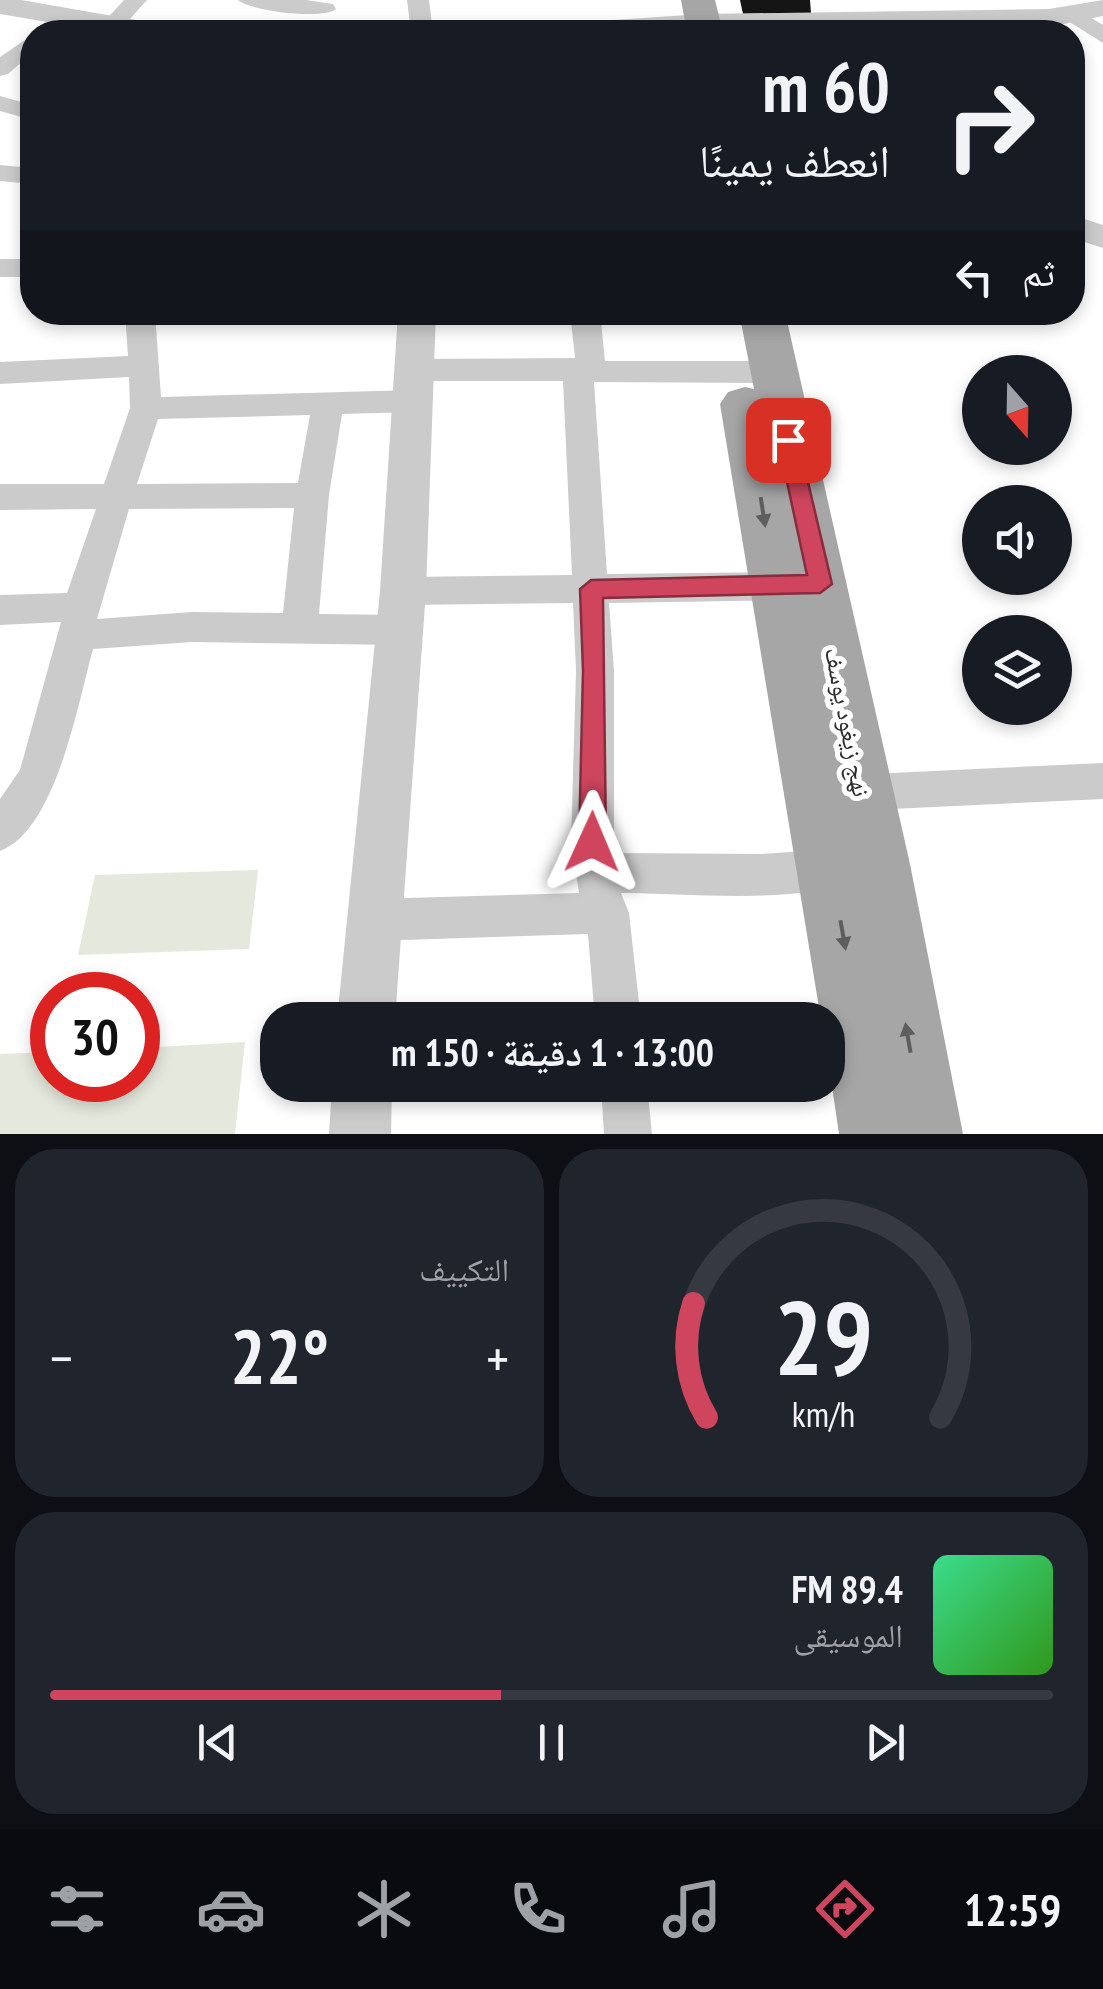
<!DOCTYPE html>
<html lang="ar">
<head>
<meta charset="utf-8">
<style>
	body { margin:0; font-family:"PT Sans Narrow","Noto Naskh Arabic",sans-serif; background:#20242c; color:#f1f3f6; direction:rtl; height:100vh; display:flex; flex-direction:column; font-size:38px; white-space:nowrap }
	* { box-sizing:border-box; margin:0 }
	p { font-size:32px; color:#9ea1a6 }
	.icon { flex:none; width:55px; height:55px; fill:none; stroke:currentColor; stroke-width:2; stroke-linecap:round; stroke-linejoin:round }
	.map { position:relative; height:1134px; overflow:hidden; direction:ltr }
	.side { display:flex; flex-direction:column; gap:15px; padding:15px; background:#0d0f14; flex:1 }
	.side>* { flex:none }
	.banner { position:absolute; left:20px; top:20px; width:1065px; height:305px; border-radius:40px; box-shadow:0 5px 15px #0003; direction:rtl; background:#171b24; color:#f1f3f6; overflow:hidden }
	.needle { width:65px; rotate:160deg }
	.buttons { position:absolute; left:962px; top:355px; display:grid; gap:20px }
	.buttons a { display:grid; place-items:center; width:110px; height:110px; border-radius:50%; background:#171b24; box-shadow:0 5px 15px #0003; font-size:50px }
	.speed { position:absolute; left:30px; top:972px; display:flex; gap:20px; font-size:50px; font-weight:700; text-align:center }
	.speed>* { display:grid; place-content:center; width:130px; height:130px; border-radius:50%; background:#171b24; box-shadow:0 5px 15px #0003; line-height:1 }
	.speed .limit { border:15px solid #d22; background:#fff; color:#111 }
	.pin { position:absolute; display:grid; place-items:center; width:85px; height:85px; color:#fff; margin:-42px; border-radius:20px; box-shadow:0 5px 15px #0006 }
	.me { position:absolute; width:110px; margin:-55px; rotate:1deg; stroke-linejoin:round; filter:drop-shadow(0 0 8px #0008) }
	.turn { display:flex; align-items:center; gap:35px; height:210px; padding:0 30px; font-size:45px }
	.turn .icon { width:130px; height:130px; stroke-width:2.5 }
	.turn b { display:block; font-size:70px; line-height:85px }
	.then { display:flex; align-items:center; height:95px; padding:0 30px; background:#0003; gap:20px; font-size:38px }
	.big { font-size:75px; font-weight:700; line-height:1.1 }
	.side .widget { flex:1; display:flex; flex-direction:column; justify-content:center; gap:15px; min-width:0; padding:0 35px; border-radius:40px; background:#20242c }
	.side .dial { align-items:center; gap:0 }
	.dial svg { height:260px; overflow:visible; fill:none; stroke:#363941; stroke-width:7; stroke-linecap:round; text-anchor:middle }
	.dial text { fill:#f1f3f6; stroke:none }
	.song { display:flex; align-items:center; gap:30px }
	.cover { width:120px; height:120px; border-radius:15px; background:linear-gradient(135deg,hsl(150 70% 55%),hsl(110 70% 35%)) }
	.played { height:10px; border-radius:5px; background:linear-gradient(90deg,#cf455e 45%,#363941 45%) }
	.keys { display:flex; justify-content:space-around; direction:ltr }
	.heat { display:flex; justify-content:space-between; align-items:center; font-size:55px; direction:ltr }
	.side .tiles { flex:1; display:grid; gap:15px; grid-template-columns:1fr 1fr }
	.widget:last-child { grid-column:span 2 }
	.trip { position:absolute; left:260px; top:1002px; width:585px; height:100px; border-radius:40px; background:#171b24; box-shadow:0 5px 15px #0003; font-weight:700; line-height:100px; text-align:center; direction:rtl }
	.tabs { display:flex; height:160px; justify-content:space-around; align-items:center; background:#090b0e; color:#9ea1a6 }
	.tabs .icon { width:70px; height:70px }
	.tabs .current { color:#cf455e }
	.tabs b { font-size:45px; color:#f1f3f6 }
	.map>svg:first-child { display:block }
	.green { fill:#e5e9dd }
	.building { fill:#151515 }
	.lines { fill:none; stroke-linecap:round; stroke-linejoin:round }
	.minor { fill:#cbcbcb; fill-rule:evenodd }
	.tertiary { fill:#cbcbcb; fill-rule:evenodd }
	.primary { fill:#a6a6a6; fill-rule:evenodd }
	.oneway { fill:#5e5e5e }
	.route { fill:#cf455e; stroke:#872d3d; stroke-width:2.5 }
	.labels { text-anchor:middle; stroke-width:10; stroke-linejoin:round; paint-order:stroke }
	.street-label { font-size:25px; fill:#2e2e2e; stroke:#fff }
</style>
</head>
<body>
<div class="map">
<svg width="1103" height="1134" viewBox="0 0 1103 1134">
	<rect width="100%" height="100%" fill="#fff"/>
	<g class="green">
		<polygon points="258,870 249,949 78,955 95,875"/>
		<polygon points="245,1042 235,1134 0,1134 0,1054 52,1052 52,1080 138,1080 138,1048"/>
	</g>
	<g class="building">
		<polygon points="740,0 810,0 811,13 743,14"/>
		<polygon points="435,312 578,312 579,316 435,316"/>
	</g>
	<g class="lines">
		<g class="minor">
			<polygon points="124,0 147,0 120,30 104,30 101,25"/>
			<path d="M238,0H306L333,4L336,9C324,20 250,11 238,0Z"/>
			<polygon points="407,0 429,0 433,32 411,32"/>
			<polygon points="1073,7 1103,25 1103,43 1065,19 1062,14 1065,9"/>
			<polygon points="32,35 32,53 8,74 0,76 0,57"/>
			<polygon points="0,96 32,105 32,120 0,111"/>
			<polygon points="0,165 32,168 32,184 0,181"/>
			<rect x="0" y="259" width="32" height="18"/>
			<path d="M125,312H155L161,397L412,390L423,393L428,401L423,409L412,412L342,414L329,495L319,614L399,615L412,619L417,630L412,641L399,645L192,642L93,649C78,703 56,830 0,851V799L20,770L61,622L0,625V595L67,593L96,509L0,510V484H104L130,408L129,377L0,384V362L128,356ZM310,415L298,483L137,484L158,419ZM294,508L283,613L192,612L97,619L129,509Z"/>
			<path d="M570,312H600L605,361H773L784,365L788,372L784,379L773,383L594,382L607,574L794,572L807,576L812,586L807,596L794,600L609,603L614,671V853L762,854L831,849L846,855L852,869L846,883C791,904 683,893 621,893L629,913L641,1020H595L588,934L372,941L357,935L351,920L357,905L372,899L579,893L571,842L576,671L573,603L403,605L390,601L385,591L390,581L403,577L572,575L563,381H416L405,377L401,370L405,363L416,359L575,358Z"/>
			<polygon points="1103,763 1103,799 849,811 835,806 829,793 835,780 849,775"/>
			<polygon points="601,1085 647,1085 652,1134 604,1134"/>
		</g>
		<g class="tertiary">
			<polygon points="0,0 21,0 153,23 163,26 168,32 106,32 0,14"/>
			<polygon points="1103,0 1103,16 1049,27 554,32 559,26 569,23 703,14 1049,9"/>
			<polygon points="1072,215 1103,225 1103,248 1072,238"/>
			<polygon points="398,312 436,312 426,591 395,1020 337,1020 380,591"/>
			<polygon points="332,1085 392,1085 391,1134 329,1134"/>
		</g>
		<g class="primary">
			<polygon points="681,0 715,0 723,32 687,32"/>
			<polygon points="739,312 785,312 910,864 963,1134 839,1134 828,1059 828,1020 821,1020 720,404 728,392 745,387 754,389"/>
		</g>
	</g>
	<defs><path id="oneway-solid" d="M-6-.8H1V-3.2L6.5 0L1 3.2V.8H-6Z" transform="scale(2.5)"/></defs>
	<g class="oneway">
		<use href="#oneway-solid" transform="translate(763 512) rotate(81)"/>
		<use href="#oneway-solid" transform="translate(843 935) rotate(80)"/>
		<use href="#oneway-solid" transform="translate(908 1038) rotate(-100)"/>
	</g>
	<polygon class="route" points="788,432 798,440 832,584 820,593 603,598 606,842 602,850 592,854 583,850 579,842 583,671 580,589 591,580 807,575 778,440"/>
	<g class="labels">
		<g class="street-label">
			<text transform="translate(848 722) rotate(79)" y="9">نهج زيغود يوسف</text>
		</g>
	</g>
</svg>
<div class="buttons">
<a><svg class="needle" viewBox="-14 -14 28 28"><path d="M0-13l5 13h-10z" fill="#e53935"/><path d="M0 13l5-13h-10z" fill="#9ea1a6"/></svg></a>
<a><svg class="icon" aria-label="sound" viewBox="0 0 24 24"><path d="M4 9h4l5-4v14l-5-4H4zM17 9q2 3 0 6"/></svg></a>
<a><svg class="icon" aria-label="layers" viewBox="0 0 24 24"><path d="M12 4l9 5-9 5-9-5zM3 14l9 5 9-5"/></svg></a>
</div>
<div class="speed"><div class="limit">30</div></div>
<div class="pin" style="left:788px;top:440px;background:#d93025"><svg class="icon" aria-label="arrive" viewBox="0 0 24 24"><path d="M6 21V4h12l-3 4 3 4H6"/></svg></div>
<svg class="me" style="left:592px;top:842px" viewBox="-20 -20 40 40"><path d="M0-17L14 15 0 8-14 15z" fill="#cf455e" stroke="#fff" stroke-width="4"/></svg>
<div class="trip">13:00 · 1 دقيقة · 150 m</div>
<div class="banner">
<div class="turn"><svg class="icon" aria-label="right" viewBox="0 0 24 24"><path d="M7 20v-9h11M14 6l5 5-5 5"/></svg><div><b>60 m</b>انعطف يمينًا</div></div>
<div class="then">ثم<svg class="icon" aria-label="left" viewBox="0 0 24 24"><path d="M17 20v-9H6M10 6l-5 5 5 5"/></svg></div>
</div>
</div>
<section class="side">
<div class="tiles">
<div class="widget dial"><svg viewBox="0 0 100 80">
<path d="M14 69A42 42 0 1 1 86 69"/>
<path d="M14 69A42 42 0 0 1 10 34" stroke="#cf455e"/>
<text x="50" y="56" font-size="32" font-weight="700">29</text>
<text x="50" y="72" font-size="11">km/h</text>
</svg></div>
<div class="widget"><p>التكييف</p>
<div class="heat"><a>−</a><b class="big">22°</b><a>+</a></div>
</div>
<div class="widget">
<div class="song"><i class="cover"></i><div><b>89.4 FM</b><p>الموسيقى</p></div></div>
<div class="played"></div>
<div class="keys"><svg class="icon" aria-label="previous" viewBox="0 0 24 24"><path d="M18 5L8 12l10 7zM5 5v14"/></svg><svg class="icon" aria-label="pause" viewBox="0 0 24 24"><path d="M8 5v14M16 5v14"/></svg><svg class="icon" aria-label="next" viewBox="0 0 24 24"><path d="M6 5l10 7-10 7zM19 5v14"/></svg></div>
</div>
</div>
</section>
<nav class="tabs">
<b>12:59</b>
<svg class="icon current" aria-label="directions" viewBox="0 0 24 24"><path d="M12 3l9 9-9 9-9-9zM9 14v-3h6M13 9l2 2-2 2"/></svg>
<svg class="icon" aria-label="music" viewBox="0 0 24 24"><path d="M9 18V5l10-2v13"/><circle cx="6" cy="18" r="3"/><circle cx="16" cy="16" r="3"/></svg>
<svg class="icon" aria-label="phone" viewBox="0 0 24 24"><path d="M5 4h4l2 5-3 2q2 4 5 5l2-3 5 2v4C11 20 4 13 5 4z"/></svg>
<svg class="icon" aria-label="climate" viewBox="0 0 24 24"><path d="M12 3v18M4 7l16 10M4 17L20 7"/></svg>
<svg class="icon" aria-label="car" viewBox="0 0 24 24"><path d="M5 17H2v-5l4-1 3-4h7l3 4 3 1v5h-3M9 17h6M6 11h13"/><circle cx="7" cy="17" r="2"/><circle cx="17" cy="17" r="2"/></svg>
<svg class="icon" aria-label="filters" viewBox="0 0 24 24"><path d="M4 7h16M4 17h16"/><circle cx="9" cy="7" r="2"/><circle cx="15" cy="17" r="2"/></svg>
</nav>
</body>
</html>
